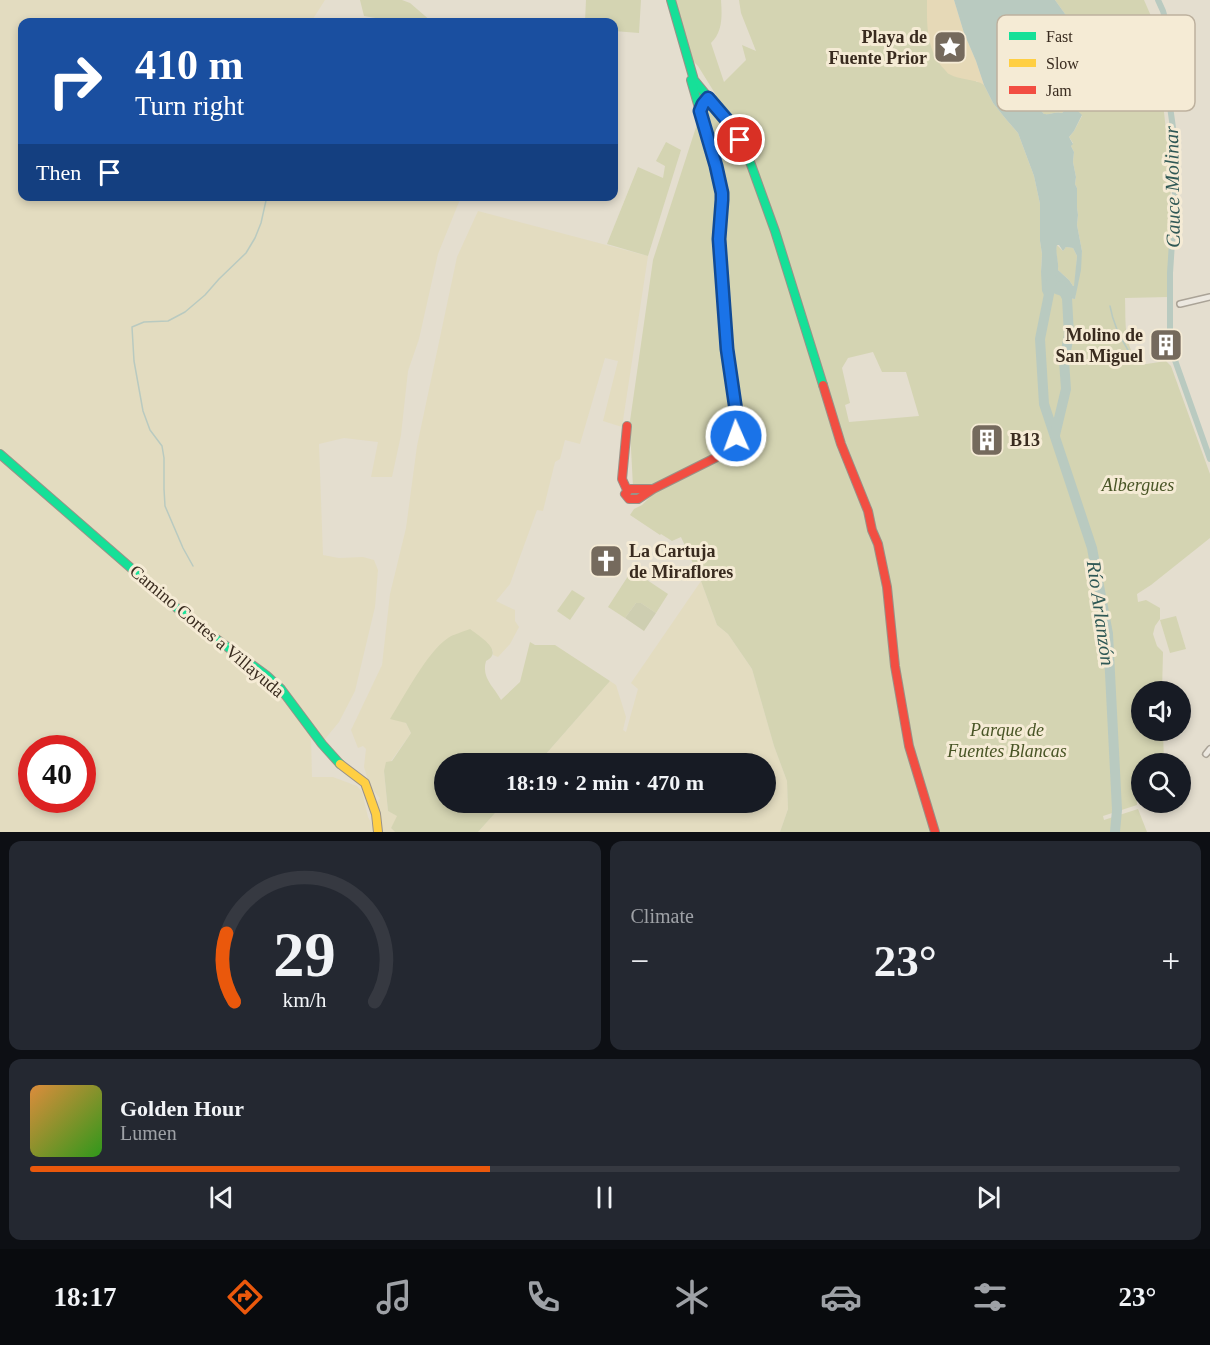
<!DOCTYPE html>
<html lang="en">
<head>
<meta charset="utf-8">
<style>
	body { margin:0; font-family:Georgia,serif; background:#242831; color:#f1f3f6; height:100vh; display:flex; flex-direction:column; font-size:22px; white-space:nowrap }
	* { box-sizing:border-box; margin:0 }
	p { font-size:20px; color:#9ea1a6 }
	.icon { flex:none; width:33px; height:33px; fill:none; stroke:currentColor; stroke-width:2; stroke-linecap:round; stroke-linejoin:round }
	.map { position:relative; height:832px; overflow:hidden }
	.drawer { display:flex; flex-direction:column; gap:9px; padding:9px; background:#0d0f14; flex:1 }
	.drawer>* { flex:none }
	.top-card { position:absolute; left:18px; top:18px; width:600px; height:183px; border-radius:12px; box-shadow:0 3px 9px #0003; background:#1a4fa0; color:#fff; overflow:hidden }
	.controls { position:absolute; left:1131px; top:681px; display:grid; gap:12px }
	.controls a { display:grid; place-items:center; width:60px; height:60px; border-radius:50%; background:#171b24; box-shadow:0 3px 9px #0003; font-size:30px }
	.speed { position:absolute; left:18px; top:735px; display:flex; gap:12px; font-size:30px; font-weight:700; text-align:center }
	.speed>* { display:grid; place-content:center; width:78px; height:78px; border-radius:50%; background:#171b24; box-shadow:0 3px 9px #0003; line-height:1 }
	.speed .limit { border:9px solid #d22; background:#fff; color:#111 }
	.pin { position:absolute; display:grid; place-items:center; width:51px; height:51px; color:#fff; margin:-26px; border:3px solid #fff; border-radius:50%; box-shadow:0 2px 6px #0007 }
	.me { position:absolute; width:66px; margin:-33px; rotate:358deg; stroke-linejoin:round; filter:drop-shadow(0 0 4px #0008) }
	.turn { display:flex; align-items:center; gap:21px; height:126px; padding:0 18px; font-size:27px }
	.turn .icon { width:78px; height:78px; stroke-width:2.5 }
	.turn b { display:block; font-size:42px; line-height:51px }
	.then { display:flex; align-items:center; height:57px; padding:0 18px; background:#0003; gap:12px; font-size:22px }
	.big { font-size:45px; font-weight:800; line-height:1.1 }
	.drawer .widget { flex:1; display:flex; flex-direction:column; justify-content:center; gap:9px; min-width:0; padding:0 21px; border-radius:12px; background:#242831 }
	.drawer .dial { align-items:center; gap:0 }
	.dial svg { height:156px; overflow:visible; fill:none; stroke:#363941; stroke-width:7; stroke-linecap:round; text-anchor:middle }
	.dial text { fill:#f1f3f6; stroke:none }
	.song { display:flex; align-items:center; gap:18px }
	.cover { width:72px; height:72px; border-radius:9px; background:linear-gradient(135deg,hsl(30 70% 55%),hsl(110 70% 35%)) }
	.played { height:6px; border-radius:3px; background:linear-gradient(90deg,#ea580c 40%,#363941 40%) }
	.keys { display:flex; justify-content:space-around; direction:ltr }
	.heat { display:flex; justify-content:space-between; align-items:center; font-size:33px; direction:ltr }
	.drawer .tiles { flex:1; display:grid; gap:9px; grid-template-columns:1fr 1fr }
	.widget:last-child { grid-column:span 2 }
	.trip { position:absolute; left:434px; top:753px; width:342px; height:60px; border-radius:30px; background:#171b24; box-shadow:0 3px 9px #0003; font-weight:800; line-height:60px; text-align:center }
	.tab-bar { display:flex; height:96px; justify-content:space-around; align-items:center; background:#090b0e; color:#9ea1a6 }
	.tab-bar .icon { width:42px; height:42px }
	.tab-bar .current { color:#ea580c }
	.tab-bar b { font-size:27px; color:#f1f3f6 }
	.map>svg:first-child { display:block }
	.farmland { fill:#e3dcc0; fill-rule:evenodd }
	.green { fill:#d4d4b2; fill-rule:evenodd }
	.sand { fill:#e6d9b7 }
	.cemetery { fill:#ceceb1 }
	.water { fill:#b9cac0; fill-rule:evenodd }
	.lines { fill:none; stroke-linecap:round; stroke-linejoin:round }
	.stream { stroke:#b9cac0; stroke-width:1.5 }
	.canal { stroke:#b9cac0; stroke-width:6 }
	.river { stroke:#b9cac0; stroke-width:10 }
	.street-casing { stroke:#aaa397; stroke-width:8 }
	.fast-casing { stroke:#999288; stroke-width:10 }
	.slow-casing { stroke:#999288; stroke-width:10 }
	.jam-casing { stroke:#999288; stroke-width:10 }
	.street { stroke:#ece8e0; stroke-width:5 }
	.fast { stroke:#16e098; stroke-width:8 }
	.slow { stroke:#ffcf43; stroke-width:8 }
	.jam { stroke:#f24e42; stroke-width:8 }
	.route-casing { stroke:#114b97; stroke-width:15 }
	.route { stroke:#1a73e8; stroke-width:10 }
	.labels { text-anchor:middle; stroke-width:6; stroke-linejoin:round; paint-order:stroke }
	.poi-label { font-size:18px; font-weight:bold; fill:#392b1f; stroke:#f5ebd5; text-anchor:end }
	.park-label { font-size:18px; font-style:italic; fill:#495526; stroke:#f5ebd5 }
	.street-label { font-size:18px; fill:#392b1f; stroke:#f5ebd5 }
	.water-label { font-size:20px; font-style:italic; fill:#2f5855; stroke:#f5ebd5 }
	.key { fill:#f5ebd5; stroke:#bdb19e; stroke-width:1.5 }
	.key-label { font-size:16px; fill:#392b1f }
</style>
</head>
<body>
<div class="map">
<svg width="1210" height="832" viewBox="0 0 1210 832">
	<rect width="100%" height="100%" fill="#e4decf"/>
	<g class="farmland">
		<path d="M0,0H325L311,22H22V196L461,197L438,254L419,339L408,371L401,435L392,477H371L378,442L344,438L319,444L323,555L339,558L363,557L374,560L378,570L375,607L355,691L339,722L325,739L311,736L312,777H333L357,786L362,792L368,817L376,832H0ZM32,748H82V800H32Z"/>
		<polygon points="478,211 648,256 622,427 603,421 618,361 605,358 580,444 565,440 560,459 555,462 543,511 537,510 510,584 496,601 515,610 515,621 519,627 510,644 498,657 493,655 493,650 391,718 406,723 411,733 384,771 388,811 398,816 391,828 395,832 381,832 381,821 376,804 380,798 370,787 364,767 366,749 363,746 358,748 351,730 382,665 390,594 406,528 417,446 457,257"/>
		<polygon points="701,581 717,625 728,634 752,669 774,746 787,781 788,809 780,832 478,832 504,803 765,802 765,764 538,763 610,681 616,685 626,717 623,730 626,732 638,689 631,683"/>
	</g>
	<g class="green">
		<polygon points="360,0 402,0 410,3 432,22 389,22 387,20 364,16"/>
		<polygon points="586,0 641,0 639,33 614,31 614,22 585,22"/>
		<path d="M674,0H721C722,15 723,32 711,43L724,82L746,60L742,45L756,51L741,13L739,0H927L929,42L977,82H981L984,85L993,103L1005,118L1018,133L1034,176L1040,204V241L1042,254L1041,272L1047,293C1056,291 1065,298 1075,299L1082,251L1077,225L1078,215L1077,207V188L1075,184L1076,177L1073,162L1074,152L1071,146L1073,143L1069,137L1074,131L1082,116L1078,111L1083,107L1085,98L1084,88L1086,83L1084,68L1077,50L1076,37L1068,18L1055,0H1144L1154,23L1171,175L1168,297L1125,298C1126,325 1123,343 1140,365L1166,361L1171,366L1210,474V538L1151,585L1137,594L1138,602L1146,600L1160,608V619L1155,626L1153,634L1157,646L1163,652L1162,691L1142,692V730L1163,731L1164,763L1142,764L1141,781L1136,783L1137,805L1103,816L1104,820L1138,809L1147,832H780L788,809L787,781L774,746L752,669L728,634L717,625L701,581L681,537L672,541L661,534L660,535L630,515L634,509L642,505L662,485L660,482L648,486L633,487L630,429L629,428L653,260L698,121L716,95L698,66L691,59ZM873,352L882,372H906L919,416L849,422L845,405L850,403L842,368L848,358Z"/>
		<path d="M1040,35C1048,36 1051,43 1058,46L1067,69L1071,92L1066,102L1068,107L1062,113C1056,111 1051,115 1044,114L1036,105L1033,90L1030,88C1031,78 1026,68 1025,58L1028,56C1027,44 1028,37 1040,35Z"/>
		<polygon points="666,142 681,150 648,256 607,244 638,167 663,178 665,166 656,161"/>
		<path d="M1057,245L1063,251L1066,247L1073,248L1077,256L1075,286H1073L1069,280L1058,270C1059,261 1054,253 1057,245Z"/>
		<polygon points="632,570 668,594 656,613 641,603 636,603 625,618 608,607"/>
		<polygon points="572,590 585,598 570,620 557,611"/>
		<polygon points="1176,616 1186,649 1170,653 1160,620"/>
		<path d="M470,629C479,636 505,651 486,661C481,678 494,687 501,700L520,682L530,642L535,645H555L610,681L538,763L444,764V802L504,803L478,832H395L391,828L397,816L388,811L384,771L386,762L392,761L411,733L406,723L390,719C404,697 427,652 448,638C454,634 463,632 470,629Z"/>
	</g>
	<path class="sand" d="M927,0H954L964,33L976,61L984,85C976,79 959,80 949,74C947,73 944,68 942,67C926,46 927,26 927,0Z"/>
	<polygon class="cemetery" points="636,603 641,603 656,613 644,631 625,618"/>
	<path class="water" d="M954,0H1055L1068,18L1076,37L1077,50L1084,68L1086,83L1084,88L1086,99L1083,107L1078,111L1082,115L1074,131L1069,137L1073,144L1071,146L1074,152L1073,162L1076,177L1075,184L1077,188V207L1078,215L1077,225L1082,251L1081,270L1075,299L1067,298L1050,292L1044,295L1042,291L1041,272L1042,254L1040,241V204L1034,176L1018,133L1005,118L993,103L984,85L976,61L964,33ZM1037,35C1047,34 1049,43 1058,46L1061,52L1067,69L1071,92L1066,102L1068,107L1062,113C1056,111 1051,115 1044,114L1036,105L1033,89L1030,88C1031,78 1027,68 1025,58L1028,56L1027,49L1029,41ZM1057,245H1059L1063,251L1066,247L1073,248L1077,256L1074,286H1073L1069,280L1058,270C1059,261 1055,253 1057,245Z"/>
	<g class="lines">
		<g class="stream">
			<path d="M1110,306C1113,323 1119,336 1128,350"/>
			<polyline points="193,566 183,548 165,506 164,489 164,458 162,446 150,430 143,411 134,361 132,327 144,322 168,321 185,312 205,295 219,279 246,253 255,238 261,223 267,196"/>
		</g>
		<g class="canal">
			<polyline points="1158,0 1163,11 1169,32 1163,57 1176,149 1175,197 1170,273 1170,341"/>
			<polyline points="1171,349 1210,459"/>
		</g>
		<g class="river">
			<polyline points="1052,279 1040,339 1044,404 1092,548 1108,634 1117,810 1115,832"/>
			<polyline points="1055,435 1066,389 1064,361 1069,335 1067,298 1061,286"/>
		</g>
		<g class="street-casing">
			<g id="street">
				<polyline points="1180,304 1210,297"/>
				<polyline points="1206,754 1210,749"/>
			</g>
		</g>
		<g class="fast-casing">
			<g id="fast">
				<polyline points="671,0 694,80 726,119 740,140 749,159 775,231 823,385"/>
				<polyline points="691,80 715,163 721,191 721,262 725,328"/>
				<polyline points="0,454 193,622 266,675 281,689 322,744 340,764"/>
			</g>
		</g>
		<g class="slow-casing">
			<polyline id="slow" points="340,764 365,783 376,814 378,832"/>
		</g>
		<g class="jam-casing">
			<g id="jam">
				<polyline points="823,385 841,444 868,511 872,530 878,544 887,587 895,666 909,746 935,832"/>
				<polyline points="627,426 622,479 627,490"/>
				<path d="M653,489H630L625,494L629,499H638L653,489L725,453C734,443 737,433 737,419L725,328"/>
			</g>
		</g>
		<use href="#street" class="street"/>
		<use href="#fast" class="fast"/>
		<use href="#slow" class="slow"/>
		<use href="#jam" class="jam"/>
	</g>
	<g class="lines">
		<g class="route-casing">
			<polyline id="route" points="736,436 736,411 727,349 719,239 722,200 722,193 716,166 700,111 703,104 708,98 726,119 740,140"/>
		</g>
		<use href="#route" class="route"/>
	</g>
	<defs>
		<g id="sight-square" transform="scale(1.725)"><rect x="-9" y="-9" width="18" height="18" rx="4" fill="#756a5d" stroke="#f5ebd5"/><path d="M0-6L1.8-2.2L6-1.7L2.9 1.2L3.7 5.4L0 3.3L-3.7 5.4L-2.9 1.2L-6-1.7L-1.8-2.2Z" fill="#fff"/></g>
		<g id="building-square" transform="scale(1.725)"><rect x="-9" y="-9" width="18" height="18" rx="4" fill="#756a5d" stroke="#f5ebd5"/><path d="M-4-6H4V6H1V3H-1V6H-4ZM-2.5-4.3h1.7v1.8h-1.7ZM.8-4.3h1.7v1.8H.8ZM-2.5-1h1.7V.8h-1.7ZM.8-1h1.7V.8H.8Z" fill="#fff"/></g>
		<g id="church-square" transform="scale(1.725)"><rect x="-9" y="-9" width="18" height="18" rx="4" fill="#756a5d" stroke="#f5ebd5"/><path d="M-1.2-6h2.4v3.5h3.3v2.4h-3.3V6h-2.4V-.1h-3.3v-2.4h3.3Z" fill="#fff"/></g>
	</defs>
	<g fill-rule="evenodd">
		<use href="#sight-square" x="950" y="47"/>
		<use href="#building-square" x="1166" y="345"/>
		<use href="#building-square" x="987" y="440"/>
		<use href="#church-square" x="606" y="561"/>
	</g>
	<g class="labels">
		<g class="poi-label">
			<text x="927" y="43">Playa de<tspan x="927" dy="21">Fuente Prior</tspan></text>
			<text x="1143" y="341">Molino de<tspan x="1143" dy="21">San Miguel</tspan></text>
			<text x="1010" y="446" text-anchor="start">B13</text>
			<text x="629" y="557" text-anchor="start">La Cartuja<tspan x="629" dy="21">de Miraflores</tspan></text>
		</g>
		<g class="park-label">
			<text x="1138" y="491">Albergues</text>
			<text x="1007" y="736">Parque de<tspan x="1007" dy="21">Fuentes Blancas</tspan></text>
		</g>
		<g class="street-label">
			<text transform="translate(207 631) rotate(40)" y="6">Camino Cortes a Villayuda</text>
		</g>
		<g class="water-label">
			<text transform="translate(1172 187) rotate(-91)" y="7">Cauce Molinar</text>
			<text transform="translate(1101 613) rotate(82)" y="7">Río Arlanzón</text>
		</g>
	</g>
	<rect x="997" y="15" width="198" height="96" rx="9" class="key"/>
	<rect x="1009" y="32" width="27" height="8" fill="#16e098"/>
	<rect x="1009" y="59" width="27" height="8" fill="#ffcf43"/>
	<rect x="1009" y="86" width="27" height="8" fill="#f24e42"/>
	<g class="key-label">
		<text x="1046" y="42">Fast</text>
		<text x="1046" y="69">Slow</text>
		<text x="1046" y="96">Jam</text>
	</g>
</svg>
<div class="controls">
<a><svg class="icon" aria-label="sound" viewBox="0 0 24 24"><path d="M4 9h4l5-4v14l-5-4H4zM17 9q2 3 0 6"/></svg></a>
<a><svg class="icon" aria-label="search" viewBox="0 0 24 24"><circle cx="10" cy="10" r="6"/><path d="M15 15l6 6"/></svg></a>
</div>
<div class="speed"><div class="limit">40</div></div>
<div class="pin" style="left:740px;top:140px;background:#d93025"><svg class="icon" aria-label="arrive" viewBox="0 0 24 24"><path d="M6 21V4h12l-3 4 3 4H6"/></svg></div>
<svg class="me" style="left:736px;top:436px" viewBox="-20 -20 40 40"><circle r="17" fill="#1a73e8" stroke="#fff" stroke-width="3"/><path d="M0-11L8 9 0 5-8 9z" fill="#fff"/></svg>
<div class="trip">18:19 · 2 min · 470 m</div>
<div class="top-card">
<div class="turn"><svg class="icon" aria-label="right" viewBox="0 0 24 24"><path d="M7 20v-9h11M14 6l5 5-5 5"/></svg><div><b>410 m</b>Turn right</div></div>
<div class="then">Then<svg class="icon" aria-label="arrive" viewBox="0 0 24 24"><path d="M6 21V4h12l-3 4 3 4H6"/></svg></div>
</div>
</div>
<section class="drawer">
<div class="tiles">
<div class="widget dial"><svg viewBox="0 0 100 80">
<path d="M14 69A42 42 0 1 1 86 69"/>
<path d="M14 69A42 42 0 0 1 10 34" stroke="#ea580c"/>
<text x="50" y="56" font-size="32" font-weight="700">29</text>
<text x="50" y="72" font-size="11">km/h</text>
</svg></div>
<div class="widget"><p>Climate</p>
<div class="heat"><a>−</a><b class="big">23°</b><a>+</a></div>
</div>
<div class="widget">
<div class="song"><i class="cover"></i><div><b>Golden Hour</b><p>Lumen</p></div></div>
<div class="played"></div>
<div class="keys"><svg class="icon" aria-label="previous" viewBox="0 0 24 24"><path d="M18 5L8 12l10 7zM5 5v14"/></svg><svg class="icon" aria-label="pause" viewBox="0 0 24 24"><path d="M8 5v14M16 5v14"/></svg><svg class="icon" aria-label="next" viewBox="0 0 24 24"><path d="M6 5l10 7-10 7zM19 5v14"/></svg></div>
</div>
</div>
</section>
<nav class="tab-bar">
<b>18:17</b>
<svg class="icon current" aria-label="directions" viewBox="0 0 24 24"><path d="M12 3l9 9-9 9-9-9zM9 14v-3h6M13 9l2 2-2 2"/></svg>
<svg class="icon" aria-label="music" viewBox="0 0 24 24"><path d="M9 18V5l10-2v13"/><circle cx="6" cy="18" r="3"/><circle cx="16" cy="16" r="3"/></svg>
<svg class="icon" aria-label="phone" viewBox="0 0 24 24"><path d="M5 4h4l2 5-3 2q2 4 5 5l2-3 5 2v4C11 20 4 13 5 4z"/></svg>
<svg class="icon" aria-label="climate" viewBox="0 0 24 24"><path d="M12 3v18M4 7l16 10M4 17L20 7"/></svg>
<svg class="icon" aria-label="car" viewBox="0 0 24 24"><path d="M5 17H2v-5l4-1 3-4h7l3 4 3 1v5h-3M9 17h6M6 11h13"/><circle cx="7" cy="17" r="2"/><circle cx="17" cy="17" r="2"/></svg>
<svg class="icon" aria-label="filters" viewBox="0 0 24 24"><path d="M4 7h16M4 17h16"/><circle cx="9" cy="7" r="2"/><circle cx="15" cy="17" r="2"/></svg>
<b>23°</b>
</nav>
</body>
</html>
